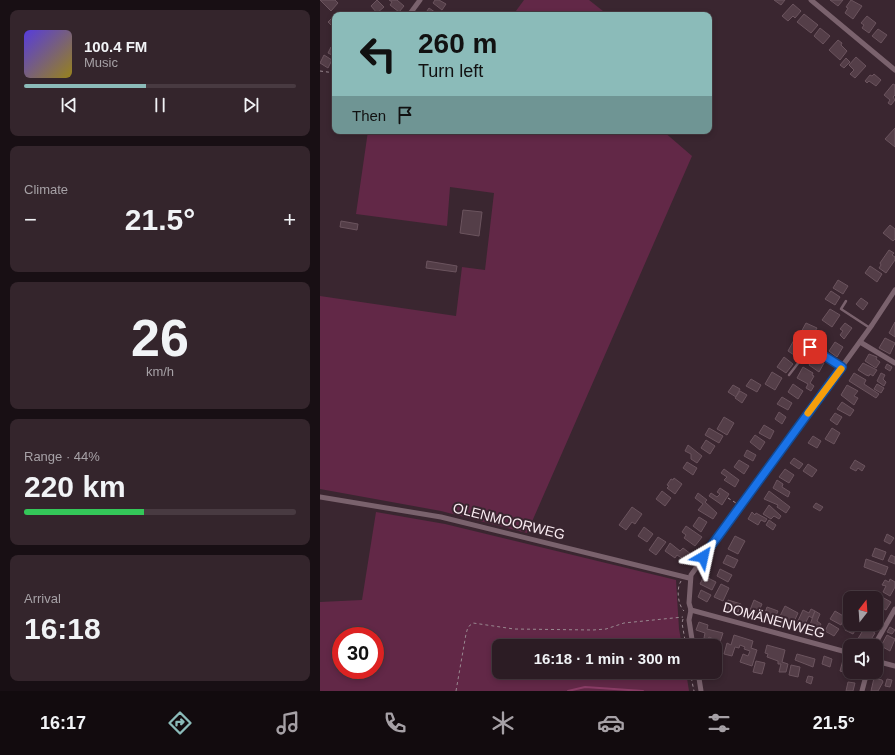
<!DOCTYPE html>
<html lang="en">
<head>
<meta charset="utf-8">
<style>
	body { margin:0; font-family:Helvetica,sans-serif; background:#34252c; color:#f1f3f6; height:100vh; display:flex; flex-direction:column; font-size:15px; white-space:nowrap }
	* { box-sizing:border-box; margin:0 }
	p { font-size:13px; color:#a6a1a6 }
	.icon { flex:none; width:22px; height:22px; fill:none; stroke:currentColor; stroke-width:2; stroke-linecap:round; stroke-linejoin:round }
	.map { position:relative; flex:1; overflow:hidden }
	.side { display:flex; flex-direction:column; gap:10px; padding:10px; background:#180f14; width:320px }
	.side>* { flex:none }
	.guide { position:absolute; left:12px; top:12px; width:380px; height:122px; border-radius:8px; box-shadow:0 2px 6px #0003,0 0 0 1px #483a41; background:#8bbbb9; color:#111; overflow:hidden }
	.needle { width:26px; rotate:17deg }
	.fabs { position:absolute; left:523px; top:591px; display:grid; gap:8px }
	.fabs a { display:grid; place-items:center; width:40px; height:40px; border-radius:8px; background:#2c1c24; box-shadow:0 2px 6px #0003,0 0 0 1px #483a41; font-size:20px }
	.speed { position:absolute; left:12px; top:627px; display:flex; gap:8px; font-size:20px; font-weight:700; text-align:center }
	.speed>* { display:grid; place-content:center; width:52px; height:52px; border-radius:50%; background:#2c1c24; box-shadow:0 2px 6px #0003,0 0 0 1px #483a41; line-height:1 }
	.speed .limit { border:6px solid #d22; background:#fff; color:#111 }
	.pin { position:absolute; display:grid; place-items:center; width:34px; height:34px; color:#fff; margin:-17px; border-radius:8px; box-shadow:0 2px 6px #0006 }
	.me { position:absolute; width:44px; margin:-22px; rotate:36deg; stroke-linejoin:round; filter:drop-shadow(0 0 3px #0008) }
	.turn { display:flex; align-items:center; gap:14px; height:84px; padding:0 20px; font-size:18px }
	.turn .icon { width:52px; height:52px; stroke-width:2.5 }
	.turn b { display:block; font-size:28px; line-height:34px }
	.then { display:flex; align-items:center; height:38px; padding:0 20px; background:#0003; gap:8px; font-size:15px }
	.big { font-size:30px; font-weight:600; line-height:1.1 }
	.side .widget { flex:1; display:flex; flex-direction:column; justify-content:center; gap:6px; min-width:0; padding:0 14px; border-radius:8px; background:#34252c }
	.side .dial { align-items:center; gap:0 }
	.dial b { font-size:52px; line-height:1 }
	.song { display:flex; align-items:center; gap:12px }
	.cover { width:48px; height:48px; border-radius:6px; background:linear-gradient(135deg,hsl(250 70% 55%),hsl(50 70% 35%)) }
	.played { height:4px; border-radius:2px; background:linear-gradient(90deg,#8bbbb9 45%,#483a41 45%) }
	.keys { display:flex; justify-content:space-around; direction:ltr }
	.heat { display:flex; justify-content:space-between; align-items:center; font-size:22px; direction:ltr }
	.charge { height:6px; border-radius:3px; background:linear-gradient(90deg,#34c759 44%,#483a41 0) }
	.trip { position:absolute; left:172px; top:639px; width:230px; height:40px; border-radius:8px; background:#2c1c24; box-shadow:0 2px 6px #0003,0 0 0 1px #483a41; font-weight:600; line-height:40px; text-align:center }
	.menu { display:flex; height:64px; justify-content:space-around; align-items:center; background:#120b0e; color:#a6a1a6 }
	.menu .icon { width:28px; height:28px }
	.menu .current { color:#8bbbb9 }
	.menu b { font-size:18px; color:#f1f3f6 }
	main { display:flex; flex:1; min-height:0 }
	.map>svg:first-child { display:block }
	.green { fill:#622847; fill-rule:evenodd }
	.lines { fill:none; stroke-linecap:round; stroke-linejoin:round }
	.stream { stroke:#893c65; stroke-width:2 }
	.building { fill:#543e48; stroke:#6b545e }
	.path { stroke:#998890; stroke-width:1; stroke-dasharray:3 3; stroke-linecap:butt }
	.service { stroke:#7a626d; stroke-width:2.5 }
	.minor { stroke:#7a626d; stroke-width:5 }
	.route-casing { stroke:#114b97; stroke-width:10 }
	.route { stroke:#1a73e8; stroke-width:7 }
	.slow { stroke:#f59e0b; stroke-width:7 }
	.labels { text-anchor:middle; stroke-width:4; stroke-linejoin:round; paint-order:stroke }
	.street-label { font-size:14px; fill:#f9ebf1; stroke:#3a2630 }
</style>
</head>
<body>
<main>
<section class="side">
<div class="widget">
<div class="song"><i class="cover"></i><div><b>100.4 FM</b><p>Music</p></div></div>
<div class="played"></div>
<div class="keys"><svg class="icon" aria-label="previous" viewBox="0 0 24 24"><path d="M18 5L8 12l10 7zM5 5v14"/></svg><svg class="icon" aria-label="pause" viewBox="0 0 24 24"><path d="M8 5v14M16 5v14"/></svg><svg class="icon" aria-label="next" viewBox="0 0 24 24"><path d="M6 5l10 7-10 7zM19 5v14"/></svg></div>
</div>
<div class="widget"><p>Climate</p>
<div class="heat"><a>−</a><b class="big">21.5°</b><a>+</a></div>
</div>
<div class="widget dial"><b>26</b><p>km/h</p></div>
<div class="widget"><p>Range · 44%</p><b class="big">220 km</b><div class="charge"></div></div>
<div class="widget"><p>Arrival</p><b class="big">16:18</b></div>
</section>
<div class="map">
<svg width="575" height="691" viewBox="0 0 575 691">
	<rect width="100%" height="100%" fill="#3a2630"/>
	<g class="green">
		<polygon points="204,0 269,0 288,15 193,15"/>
		<polygon points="48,131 343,131 372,156 207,533 121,511 0,489 0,296 136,316 142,267 165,270 174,193 130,187 127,226 36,214"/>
		<path d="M56,512L125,524L356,580L359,629L362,646H179V672H366L369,691H0V602L42,600ZM21,636H55V670H21Z"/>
	</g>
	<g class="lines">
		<polyline class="stream" points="248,691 265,687 323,691"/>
	</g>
	<g class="building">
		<polygon points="0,0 15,0 18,3 11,11"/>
		<polygon points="57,0 64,7 57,13 51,6"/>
		<polygon points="69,0 77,0 84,6 79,12 70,5 72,2"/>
		<polygon points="115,0 119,0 126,4 122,10 113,3"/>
		<polygon points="454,0 465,0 461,5"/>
		<polygon points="510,0 523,0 518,6"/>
		<polygon points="531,0 542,6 533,19 525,13 528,8 526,7"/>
		<polygon points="473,4 481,11 475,18 473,16 468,21 462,16"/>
		<polygon points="109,8 119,15 118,15 105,14"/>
		<polygon points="484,14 498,25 491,33 477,22"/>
		<polygon points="547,16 556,23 549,33 542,28 544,25 541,23"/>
		<polygon points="13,17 15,19 14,28 8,22"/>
		<polygon points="500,28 510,36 503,44 494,36"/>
		<polygon points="558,29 567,35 561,43 552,36"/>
		<polygon points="518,40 522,43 521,45 527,51 520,60 509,50"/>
		<polygon points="11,47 15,49 14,56 8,53"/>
		<polygon points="4,55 12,60 8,68 0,63"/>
		<polygon points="536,57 546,66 535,78 530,74 534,70 529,65"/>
		<polygon points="526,58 530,62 524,68 520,65"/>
		<polygon points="554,74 561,80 556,86 549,81 547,83 545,81 550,75 552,76"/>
		<polygon points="573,84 575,85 575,95 573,97 575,100 571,105 568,103 570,100 564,95"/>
		<polygon points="575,128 575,147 565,139"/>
		<polygon points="143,210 162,212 159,236 140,233"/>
		<polygon points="21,221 38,224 37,230 20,227"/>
		<polygon points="570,225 575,229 575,239 573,241 563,233"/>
		<polygon points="569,250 574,253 572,255 575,257 575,260 566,273 559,268 561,265 560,263"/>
		<polygon points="107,261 137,266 136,272 106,268"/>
		<polygon points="550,266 562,274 557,282 545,273"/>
		<polygon points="518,280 528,286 523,294 513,288"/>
		<polygon points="511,291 520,297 515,305 505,299"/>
		<polygon points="541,298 548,303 543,310 536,304"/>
		<polygon points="510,309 520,315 512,327 502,320"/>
		<polygon points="575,322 575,337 569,333"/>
		<polygon points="486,323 497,328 490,340 480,334"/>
		<polygon points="525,323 532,328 524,339 520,335 523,331 520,329"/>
		<polygon points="565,338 575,343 570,354 559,348"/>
		<polygon points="474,340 484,346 477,357 468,351"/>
		<polygon points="515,342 523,347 517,357 509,351"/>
		<polygon points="549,354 557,357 556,359 560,362 556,368 545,361"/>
		<polygon points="464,357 473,364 466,373 457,367"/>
		<polygon points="494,357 504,363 499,372 489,365"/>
		<polygon points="543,363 557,370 553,376 550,374 549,376 546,375 538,370"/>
		<polygon points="567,364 572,367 570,371 565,368"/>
		<polygon points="483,367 493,373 492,375 494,376 490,383 494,386 491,391 486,388 488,384 477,378"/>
		<polygon points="452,372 462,378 455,390 445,384"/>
		<polygon points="534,373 546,380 544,384 559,394 556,398 529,381"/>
		<polygon points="561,373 565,375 563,379 566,382 564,386 557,381"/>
		<polygon points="431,379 441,385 437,392 426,386"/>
		<polygon points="473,384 483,391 478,399 468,392"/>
		<polygon points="557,384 564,388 561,393 554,389"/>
		<polygon points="413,385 420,389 416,397 408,392"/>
		<polygon points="527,385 538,391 534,396 538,398 534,405 521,395"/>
		<polygon points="420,391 427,395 422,403 415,398"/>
		<polygon points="462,397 472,403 468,410 457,404"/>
		<polygon points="522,402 534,410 530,416 517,409"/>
		<polygon points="459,412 466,417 462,424 455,419"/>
		<polygon points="515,413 522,417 517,425 510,420"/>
		<polygon points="404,417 414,423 407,435 397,429"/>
		<polygon points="444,425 454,431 450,439 439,433"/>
		<polygon points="389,428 403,436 399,443 385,435"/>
		<polygon points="512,428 520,433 514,444 505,439"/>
		<polygon points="435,435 445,442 440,450 430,442"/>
		<polygon points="493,436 501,441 497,448 488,443"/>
		<polygon points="386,440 395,446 390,454 381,448"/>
		<polygon points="368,445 382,456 377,463 371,459 371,454 365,451"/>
		<polygon points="427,450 436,455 433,461 424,456"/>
		<polygon points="474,458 483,464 479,469 470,463"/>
		<polygon points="419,460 429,466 424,474 414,467"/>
		<polygon points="535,460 545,466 542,471 538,468 536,471 530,468"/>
		<polygon points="367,462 377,468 373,475 363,468"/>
		<polygon points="488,464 497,470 492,477 483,471"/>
		<polygon points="404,469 419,480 415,487 404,480 407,477 401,473"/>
		<polygon points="465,469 474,475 469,483 459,477"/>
		<polygon points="354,478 362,484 355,494 347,488 349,486 347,485 351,479 353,480"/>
		<polygon points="457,480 463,484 462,487 470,492 468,497 453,488"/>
		<polygon points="400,488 409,494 402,505 389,496 391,493 397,497 400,494 397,492"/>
		<polygon points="342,491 351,498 345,506 336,499"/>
		<polygon points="449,491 470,507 466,513 457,507 458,505 444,499"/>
		<polygon points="378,493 387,500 385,502 397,513 393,519 378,510 383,504 375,498"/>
		<polygon points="496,503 503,507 500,511 493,507"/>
		<polygon points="449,505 461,516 459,519 454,516 451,519 443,514"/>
		<polygon points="312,507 322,514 315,524 312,522 306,530 299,525"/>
		<polygon points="432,512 435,515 436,513 447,519 445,522 441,520 438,525 428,519"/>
		<polygon points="379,517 387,522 381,532 373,526"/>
		<polygon points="449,520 456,525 453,530 446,525"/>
		<polygon points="366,526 382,537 375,546 364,538 366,535 362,532"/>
		<polygon points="324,527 333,534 327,542 318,536"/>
		<polygon points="567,534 574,538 570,544 564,541"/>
		<polygon points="415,536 425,541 418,554 408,549"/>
		<polygon points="338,537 346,542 336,555 329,550"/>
		<polygon points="350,543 360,551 363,548 371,554 366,561 357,555 355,558 345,551"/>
		<polygon points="555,548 566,552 563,560 552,556"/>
		<polygon points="407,555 418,560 414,568 403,563"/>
		<polygon points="571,555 575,557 575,564 568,561"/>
		<polygon points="546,559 568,567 565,575 544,567"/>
		<polygon points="400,569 412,575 408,582 397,576"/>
		<polygon points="384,576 396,582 392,590 380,584"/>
		<polygon points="570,579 575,582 575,587 570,596 563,592 566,586 562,585 565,580 569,582"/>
		<polygon points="401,584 409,588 403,601 394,597"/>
		<polygon points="381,590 391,595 387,602 378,597"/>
		<polygon points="562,597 571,602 566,610 557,605"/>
		<polygon points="408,600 421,604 418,612 406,609"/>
		<polygon points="434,600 442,604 438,613 430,610"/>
		<polygon points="465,606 478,613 473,624 463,620 464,618 460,616"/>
		<polygon points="447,607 458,611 454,620 444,616"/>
		<polygon points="491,609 495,611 492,618 489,616 483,628 476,625 483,610 489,613"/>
		<polygon points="495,611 500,614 497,621 501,624 496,634 488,630"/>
		<polygon points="515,611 525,617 521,625 510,619"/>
		<polygon points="530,621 530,624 539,624 533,634 525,630"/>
		<polygon points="379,622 388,625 387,629 403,633 400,642 389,637 388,639 384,638 385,633 376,630"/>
		<polygon points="509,623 519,629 514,636 505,631"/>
		<polygon points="545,627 555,633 547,646 536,642"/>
		<polygon points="570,627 575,630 572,634 567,632"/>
		<polygon points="414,635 433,641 431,648 437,650 432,666 420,662 423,654 428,656 430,651 424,649 425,647 420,645 419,648 415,647 412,656 404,654 407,643 411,645"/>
		<polygon points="567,635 575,639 570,651 561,646"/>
		<polygon points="447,645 465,650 462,662 468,664 466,672 459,672 461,664 458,664 458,661 447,657 448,654 445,653"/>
		<polygon points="477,654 495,659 493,667 475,660"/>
		<polygon points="504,656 512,659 510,667 502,664"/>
		<polygon points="523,660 530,662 530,672 539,672 538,676 520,671"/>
		<polygon points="436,661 445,663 442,674 433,672"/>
		<polygon points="471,665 480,667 478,677 469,675"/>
		<polygon points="488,676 493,677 491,684 486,682"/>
		<polygon points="554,678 562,680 563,682 558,691 551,691"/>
		<polygon points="567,679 572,680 570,687 565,686"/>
		<polygon points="528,682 535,683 533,691 526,691"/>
	</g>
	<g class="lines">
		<g class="path">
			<polyline points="0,71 15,73"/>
			<polyline points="408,498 416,503"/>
			<path d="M361,581C356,589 358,605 364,611"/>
			<polyline points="363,619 362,623 366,646"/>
			<polyline points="370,672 374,691"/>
			<polyline points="136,691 146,634 148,627 153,623 194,629 273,630 286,629 304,623 363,617"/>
		</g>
		<g class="service">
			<polyline points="526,301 521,309 550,328"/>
			<polyline points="490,348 521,367"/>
			<polyline points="469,375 492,345"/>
		</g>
		<g class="minor">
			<polyline points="491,0 575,70"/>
			<polyline points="89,15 100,0"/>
			<polyline points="540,342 575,363"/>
			<polyline points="0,497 121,517 369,578"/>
			<polyline points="371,610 369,603 371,575 552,325 575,290"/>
			<polyline points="371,610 530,653"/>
			<polyline points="371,610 369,620 373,646"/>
			<polyline points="554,646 575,609"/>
			<polyline points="556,661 575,666"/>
			<polyline points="378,672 381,691"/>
			<polyline points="542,691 547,672"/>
		</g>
	</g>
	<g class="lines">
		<g class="route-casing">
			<polyline id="route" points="383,557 522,367 490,347"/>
		</g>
		<use href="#route" class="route"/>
		<polyline class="slow" points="488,413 521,369"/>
	</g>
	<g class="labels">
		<g class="street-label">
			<text transform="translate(189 521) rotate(14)" y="5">OLENMOORWEG</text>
			<text transform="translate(454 620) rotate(15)" y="5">DOMÄNENWEG</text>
		</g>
	</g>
</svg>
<div class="fabs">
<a><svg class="needle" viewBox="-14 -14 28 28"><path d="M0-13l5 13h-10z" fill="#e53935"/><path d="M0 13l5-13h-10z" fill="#a6a1a6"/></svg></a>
<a><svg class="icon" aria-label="sound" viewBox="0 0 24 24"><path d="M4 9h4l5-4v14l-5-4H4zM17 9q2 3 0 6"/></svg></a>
</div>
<div class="speed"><div class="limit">30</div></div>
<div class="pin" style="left:490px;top:347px;background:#d93025"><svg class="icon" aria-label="arrive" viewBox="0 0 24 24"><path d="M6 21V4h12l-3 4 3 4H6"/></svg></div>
<svg class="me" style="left:383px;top:557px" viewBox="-20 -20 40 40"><path d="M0-17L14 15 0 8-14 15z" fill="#1a73e8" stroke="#fff" stroke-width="4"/></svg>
<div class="trip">16:18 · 1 min · 300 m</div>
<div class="guide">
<div class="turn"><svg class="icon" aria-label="left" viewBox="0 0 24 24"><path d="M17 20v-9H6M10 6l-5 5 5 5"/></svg><div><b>260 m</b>Turn left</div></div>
<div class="then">Then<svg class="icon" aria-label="arrive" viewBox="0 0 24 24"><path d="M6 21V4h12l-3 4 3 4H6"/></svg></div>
</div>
</div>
</main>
<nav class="menu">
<b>16:17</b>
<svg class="icon current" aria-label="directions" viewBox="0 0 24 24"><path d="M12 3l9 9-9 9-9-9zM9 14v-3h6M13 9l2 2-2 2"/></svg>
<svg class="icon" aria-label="music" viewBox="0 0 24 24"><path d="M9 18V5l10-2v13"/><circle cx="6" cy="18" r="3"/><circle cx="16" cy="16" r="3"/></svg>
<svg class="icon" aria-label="phone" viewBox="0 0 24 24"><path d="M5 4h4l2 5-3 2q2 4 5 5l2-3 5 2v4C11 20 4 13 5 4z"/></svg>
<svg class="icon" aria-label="climate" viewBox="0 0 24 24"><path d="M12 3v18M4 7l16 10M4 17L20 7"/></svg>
<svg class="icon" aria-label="car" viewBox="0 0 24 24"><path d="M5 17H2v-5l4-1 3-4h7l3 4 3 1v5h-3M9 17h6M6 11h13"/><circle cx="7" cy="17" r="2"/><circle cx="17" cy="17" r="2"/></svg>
<svg class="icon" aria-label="filters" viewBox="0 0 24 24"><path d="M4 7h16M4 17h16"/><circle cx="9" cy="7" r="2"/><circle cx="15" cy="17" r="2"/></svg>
<b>21.5°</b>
</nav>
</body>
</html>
